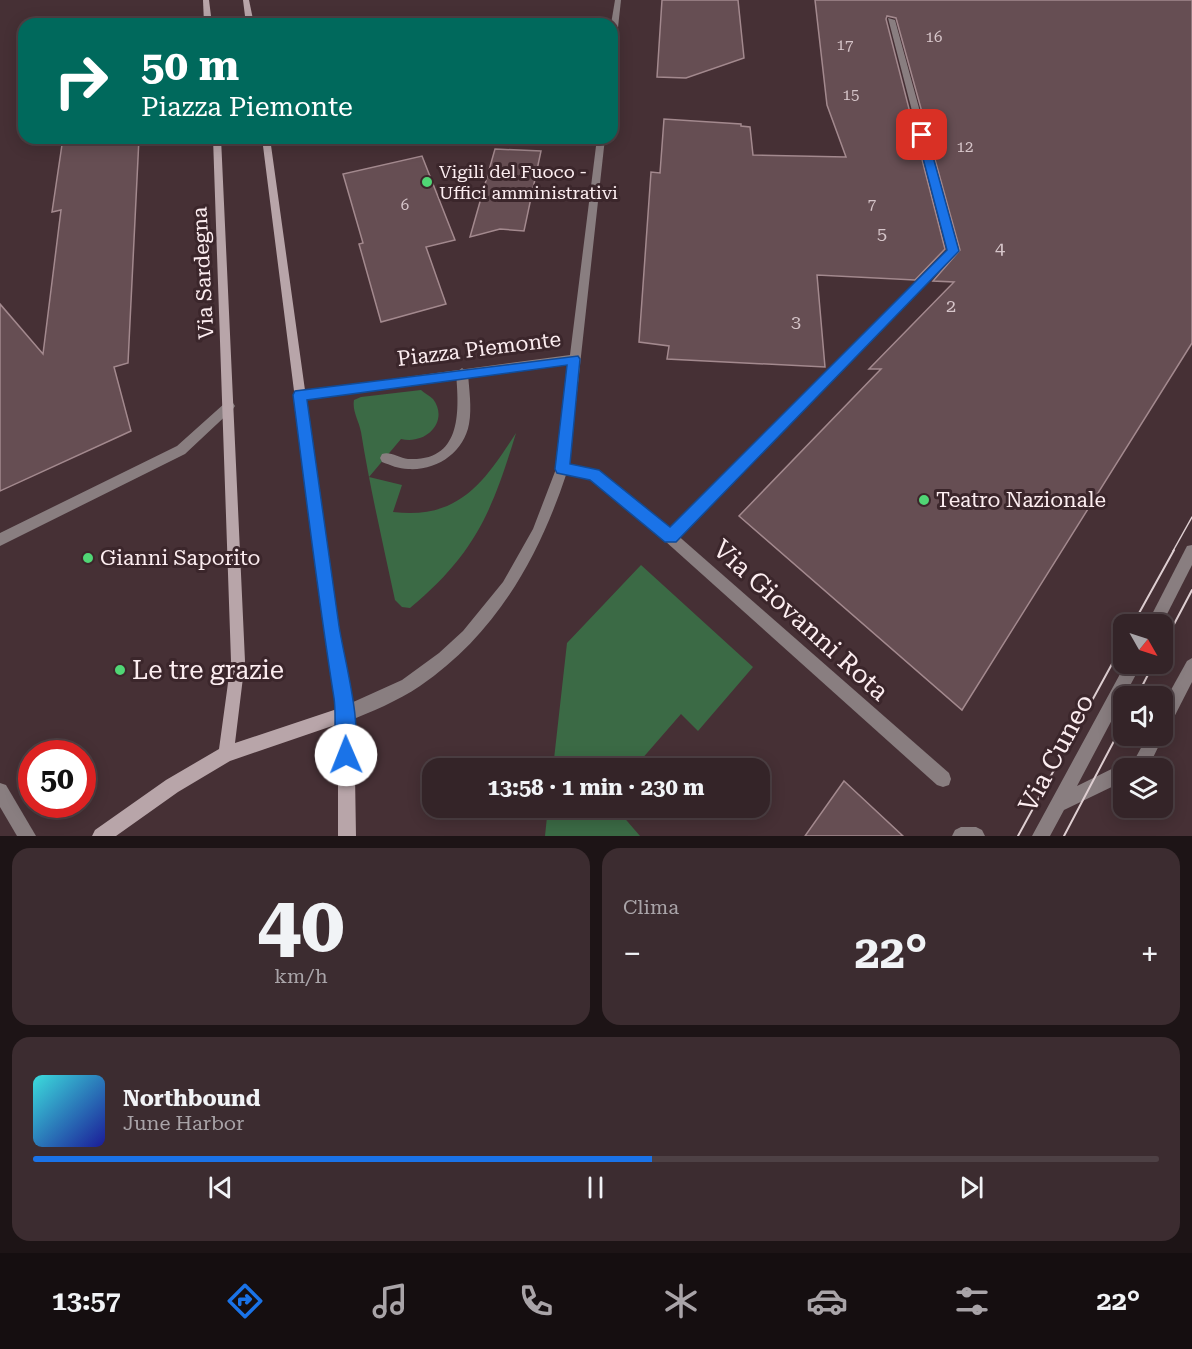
<!DOCTYPE html>
<html lang="it">
<head>
<meta charset="utf-8">
<style>
	body { margin:0; font-family:"Roboto Serif",serif; background:#3c2c30; color:#f1f3f6; height:100vh; display:flex; flex-direction:column; font-size:22px; white-space:nowrap }
	* { box-sizing:border-box; margin:0 }
	p { font-size:20px; color:#a9a4a8 }
	.icon { flex:none; width:33px; height:33px; fill:none; stroke:currentColor; stroke-width:2; stroke-linecap:round; stroke-linejoin:round }
	.map { position:relative; height:836px; overflow:hidden }
	.sheet { display:flex; flex-direction:column; gap:12px; padding:12px; background:#1d1416; flex:1 }
	.sheet>* { flex:none }
	.hud { position:absolute; left:18px; top:18px; width:600px; height:126px; border-radius:18px; box-shadow:0 3px 15px #0003,0 0 0 2px #4e4145; background:#00695c; color:#fff; overflow:hidden }
	.needle { width:39px; rotate:129deg }
	.fabs { position:absolute; left:1113px; top:614px; display:grid; gap:12px }
	.fabs a { display:grid; place-items:center; width:60px; height:60px; border-radius:12px; background:#342428; box-shadow:0 3px 15px #0003,0 0 0 2px #4e4145; font-size:30px }
	.speed { position:absolute; left:18px; top:740px; display:flex; gap:12px; font-size:30px; font-weight:700; text-align:center }
	.speed>* { display:grid; place-content:center; width:78px; height:78px; border-radius:50%; background:#342428; box-shadow:0 3px 15px #0003,0 0 0 2px #4e4145; line-height:1 }
	.speed .limit { border:9px solid #d22; background:#fff; color:#111 }
	.pin { position:absolute; display:grid; place-items:center; width:51px; height:51px; color:#fff; margin:-26px; border-radius:12px; box-shadow:0 3px 9px #0006 }
	.me { position:absolute; width:66px; margin:-33px; rotate:359deg; stroke-linejoin:round; filter:drop-shadow(0 0 4px #0008) }
	.turn { display:flex; align-items:center; gap:21px; height:126px; padding:0 24px; font-size:27px }
	.turn .icon { width:78px; height:78px; stroke-width:2.5 }
	.turn b { display:block; font-size:42px; line-height:51px }
	.big { font-size:45px; font-weight:700; line-height:1.1 }
	.sheet .tile { flex:1; display:flex; flex-direction:column; justify-content:center; gap:9px; min-width:0; padding:0 21px; border-radius:18px; background:#3c2c30 }
	.sheet .dial { align-items:center; gap:0 }
	.dial b { font-size:78px; line-height:1 }
	.song { display:flex; align-items:center; gap:18px }
	.cover { width:72px; height:72px; border-radius:9px; background:linear-gradient(135deg,hsl(180 70% 55%),hsl(240 70% 35%)) }
	.played { height:6px; border-radius:3px; background:linear-gradient(90deg,#1a73e8 55%,#4e4145 55%) }
	.keys { display:flex; justify-content:space-around; direction:ltr }
	.heat { display:flex; justify-content:space-between; align-items:center; font-size:33px; direction:ltr }
	.sheet .tiles { flex:1; display:grid; gap:12px; grid-template-columns:1fr 1fr }
	.tile:last-child { grid-column:span 2 }
	.trip { position:absolute; left:422px; top:758px; width:348px; height:60px; border-radius:18px; background:#342428; box-shadow:0 3px 15px #0003,0 0 0 2px #4e4145; font-weight:700; line-height:60px; text-align:center }
	.dock { display:flex; height:96px; justify-content:space-around; align-items:center; background:#150e10; color:#a9a4a8 }
	.dock .icon { width:42px; height:42px }
	.dock .current { color:#1a73e8 }
	.dock b { font-size:27px; color:#f1f3f6 }
	.map>svg:first-child { display:block }
	.green { fill:#3b6a45 }
	.building { fill:#664e53; stroke:#a3898e; stroke-width:1.5 }
	.lines { fill:none; stroke-linecap:round; stroke-linejoin:round }
	.service { fill:#897e80; fill-rule:evenodd }
	.pedestrian { fill:#897e80; fill-rule:evenodd }
	.minor { fill:#897e80; fill-rule:evenodd }
	.tertiary { fill:#897e80; fill-rule:evenodd }
	.secondary { fill:#b8a5a9; fill-rule:evenodd }
	.tram-far1 { stroke:#deced1; stroke-width:1.5 }
	.tram { stroke:#deced1; stroke-width:2 }
	.route { fill:#1a73e8; stroke:#114b97; stroke-width:1.5 }
	.poi-dot { fill:#50d675; stroke:#3b262b; stroke-width:2 }
	.labels { text-anchor:middle; stroke-width:6; stroke-linejoin:round; paint-order:stroke }
	.far-number-label { font-size:15px; fill:#d6c5c9 }
	.far-poi-label { font-size:18px; fill:#fcedf0; stroke:#3b262b; text-anchor:start }
	.number-label { font-size:18px; fill:#d6c5c9 }
	.street-label { font-size:21px; fill:#fcedf0; stroke:#3b262b }
	.poi-label { font-size:21px; fill:#fcedf0; stroke:#3b262b; text-anchor:start }
	.near-street-label { font-size:26px; fill:#fcedf0; stroke:#3b262b }
	.near-poi-label { font-size:26px; fill:#fcedf0; stroke:#3b262b; text-anchor:start }
</style>
</head>
<body>
<div class="map">
<svg width="1192" height="836" viewBox="0 0 1192 836">
	<rect width="100%" height="100%" fill="#463035"/>
	<g class="green">
		<path d="M421,390C424,393 430,396 433,399C449,420 428,445 401,439L369,477L402,485L393,512C458,520 484,483 516,433C492,512 475,554 410,608L402,607L395,600C383,544 370,488 361,432C359,421 352,411 354,400L361,397Z"/>
		<polygon points="641,565 753,667 698,731 681,714 634,768 553,768 567,643"/>
		<polygon points="548,807 615,807 640,836 545,836"/>
	</g>
	<g class="building">
		<polygon points="662,0 738,0 744,58 686,78 657,77"/>
		<polygon points="815,0 1192,0 1192,343 962,710 739,516 881,369 869,369 954,282 933,281 960,250 896,18 887,16 886,19 945,249 915,280 817,275 825,367 667,359 669,346 639,342 651,172 660,173 664,119 741,124 741,126 750,127 753,155 846,157 827,105"/>
		<polygon points="63,138 139,138 128,363 114,367 131,431 0,491 0,304 43,354 61,210 52,212"/>
		<polygon points="495,149 541,151 524,231 500,229 470,237"/>
		<polygon points="422,156 455,240 426,247 446,304 381,322 359,244 363,243 343,174"/>
		<polygon points="844,781 903,836 805,836"/>
	</g>
	<g class="lines">
		<path class="service" d="M462,368L468,373C469,390 472,407 469,424C464,452 437,471 408,469C399,469 390,465 382,462L380,458L382,454C390,451 399,458 408,459C463,462 459,410 456,373Z"/>
		<polygon class="pedestrian" points="670,531 675,533 949,773 951,779 949,785 943,787 937,785 665,541 663,537 665,533"/>
		<g class="minor">
			<polygon points="615,0 621,0 616,46 612,48 611,24"/>
			<path d="M888,18L895,20L958,251L957,253L675,541L670,543L665,541L591,479L566,475C538,559 495,635 420,686C398,701 371,712 346,722L340,720L338,714L340,708L402,680L439,653L463,631L503,582L533,529L556,469L569,364L300,400L296,398L294,395L296,392L570,355L597,138H605L569,465L598,470L670,528L948,250Z"/>
			<polygon points="229,401 233,403 235,406 233,409 185,454 0,546 0,533 177,446 225,403"/>
		</g>
		<g class="tertiary">
			<polygon points="1192,545 1192,565 1162,624 1147,624 1187,546"/>
			<polygon points="1192,658 1192,682 1168,729 1162,731 1162,706 1187,661"/>
			<polygon points="1126,663 1142,663 1077,786 1136,757 1148,735 1162,735 1162,731 1164,735 1148,768 1124,768 1124,781 1064,810 1050,836 1032,836"/>
			<polygon points="0,783 6,785 36,836 17,836 0,807"/>
			<polygon points="961,827 976,827 982,830 985,836 952,836 955,830"/>
		</g>
		<g class="secondary">
			<polygon points="203,0 209,0 212,24 204,24"/>
			<polygon points="243,0 249,0 254,24 246,24"/>
			<polygon points="213,138 221,138 245,661 235,743 337,709 324,628 262,138 270,138 338,628 354,714 356,836 338,836 338,724 230,761 178,792 116,836 92,836 95,830 166,780 219,749 231,661"/>
		</g>
		<polyline class="tram-far1" points="1173,551 1192,517"/>
		<g class="tram">
			<polyline points="1133,624 1174,550"/>
			<polyline points="1162,647 1192,590"/>
			<polyline points="1137,696 1154,663"/>
			<polyline points="1018,836 1124,642"/>
			<polyline points="1064,836 1124,722"/>
		</g>
	</g>
	<path class="route" d="M922,133L927,135L959,251L676,542H665L590,480L557,473L555,469L567,365L307,400C318,475 328,551 339,626C344,659 365,732 352,761L346,764L339,761C332,743 337,718 334,698C318,598 306,496 293,395L295,391L578,356L580,359L570,464L599,470L670,527L947,250L917,135Z"/>
	<g class="poi-dot">
		<circle cx="427" cy="182" r="6"/>
		<circle cx="924" cy="500" r="6"/>
		<circle cx="88" cy="558" r="6"/>
		<circle cx="120" cy="670" r="6"/>
	</g>
	<g class="labels">
		<g class="far-number-label">
			<text x="934" y="42">16</text>
			<text x="845" y="50">17</text>
			<text x="851" y="100">15</text>
			<text x="965" y="152">12</text>
			<text x="872" y="209">7</text>
			<text x="405" y="210">6</text>
		</g>
		<g class="far-poi-label">
			<text x="439" y="178">Vigili del Fuoco -<tspan x="439" dy="21">Uffici amministrativi</tspan></text>
		</g>
		<g class="number-label">
			<text x="882" y="240">5</text>
			<text x="1000" y="254">4</text>
			<text x="951" y="312">2</text>
			<text x="796" y="328">3</text>
		</g>
		<g class="street-label">
			<text transform="translate(203 273) rotate(-93)" y="7">Via Sardegna</text>
			<text transform="translate(479 349) rotate(-7)" y="7">Piazza Piemonte</text>
		</g>
		<g class="poi-label">
			<text x="936" y="507">Teatro Nazionale</text>
			<text x="100" y="565">Gianni Saporito</text>
		</g>
		<g class="near-street-label">
			<text transform="translate(801 620) rotate(42)" y="9">Via Giovanni Rota</text>
			<text transform="translate(1056 753) rotate(-62)" y="9">Via Cuneo</text>
		</g>
		<g class="near-poi-label">
			<text x="132" y="679">Le tre grazie</text>
		</g>
	</g>
</svg>
<div class="fabs">
<a><svg class="needle" viewBox="-14 -14 28 28"><path d="M0-13l5 13h-10z" fill="#e53935"/><path d="M0 13l5-13h-10z" fill="#a9a4a8"/></svg></a>
<a><svg class="icon" aria-label="sound" viewBox="0 0 24 24"><path d="M4 9h4l5-4v14l-5-4H4zM17 9q2 3 0 6"/></svg></a>
<a><svg class="icon" aria-label="layers" viewBox="0 0 24 24"><path d="M12 4l9 5-9 5-9-5zM3 14l9 5 9-5"/></svg></a>
</div>
<div class="speed"><div class="limit">50</div></div>
<div class="pin" style="left:922px;top:135px;background:#d93025"><svg class="icon" aria-label="arrive" viewBox="0 0 24 24"><path d="M6 21V4h12l-3 4 3 4H6"/></svg></div>
<svg class="me" style="left:346px;top:755px" viewBox="-20 -20 40 40"><circle r="19" fill="#fff"/><path d="M0-13L10 11 0 6-10 11z" fill="#1a73e8"/></svg>
<div class="trip">13:58 · 1 min · 230 m</div>
<div class="hud">
<div class="turn"><svg class="icon" aria-label="right" viewBox="0 0 24 24"><path d="M7 20v-9h11M14 6l5 5-5 5"/></svg><div><b>50 m</b>Piazza Piemonte</div></div>
</div>
</div>
<section class="sheet">
<div class="tiles">
<div class="tile dial"><b>40</b><p>km/h</p></div>
<div class="tile"><p>Clima</p>
<div class="heat"><a>−</a><b class="big">22°</b><a>+</a></div>
</div>
<div class="tile">
<div class="song"><i class="cover"></i><div><b>Northbound</b><p>June Harbor</p></div></div>
<div class="played"></div>
<div class="keys"><svg class="icon" aria-label="previous" viewBox="0 0 24 24"><path d="M18 5L8 12l10 7zM5 5v14"/></svg><svg class="icon" aria-label="pause" viewBox="0 0 24 24"><path d="M8 5v14M16 5v14"/></svg><svg class="icon" aria-label="next" viewBox="0 0 24 24"><path d="M6 5l10 7-10 7zM19 5v14"/></svg></div>
</div>
</div>
</section>
<nav class="dock">
<b>13:57</b>
<svg class="icon current" aria-label="directions" viewBox="0 0 24 24"><path d="M12 3l9 9-9 9-9-9zM9 14v-3h6M13 9l2 2-2 2"/></svg>
<svg class="icon" aria-label="music" viewBox="0 0 24 24"><path d="M9 18V5l10-2v13"/><circle cx="6" cy="18" r="3"/><circle cx="16" cy="16" r="3"/></svg>
<svg class="icon" aria-label="phone" viewBox="0 0 24 24"><path d="M5 4h4l2 5-3 2q2 4 5 5l2-3 5 2v4C11 20 4 13 5 4z"/></svg>
<svg class="icon" aria-label="climate" viewBox="0 0 24 24"><path d="M12 3v18M4 7l16 10M4 17L20 7"/></svg>
<svg class="icon" aria-label="car" viewBox="0 0 24 24"><path d="M5 17H2v-5l4-1 3-4h7l3 4 3 1v5h-3M9 17h6M6 11h13"/><circle cx="7" cy="17" r="2"/><circle cx="17" cy="17" r="2"/></svg>
<svg class="icon" aria-label="filters" viewBox="0 0 24 24"><path d="M4 7h16M4 17h16"/><circle cx="9" cy="7" r="2"/><circle cx="15" cy="17" r="2"/></svg>
<b>22°</b>
</nav>
</body>
</html>
